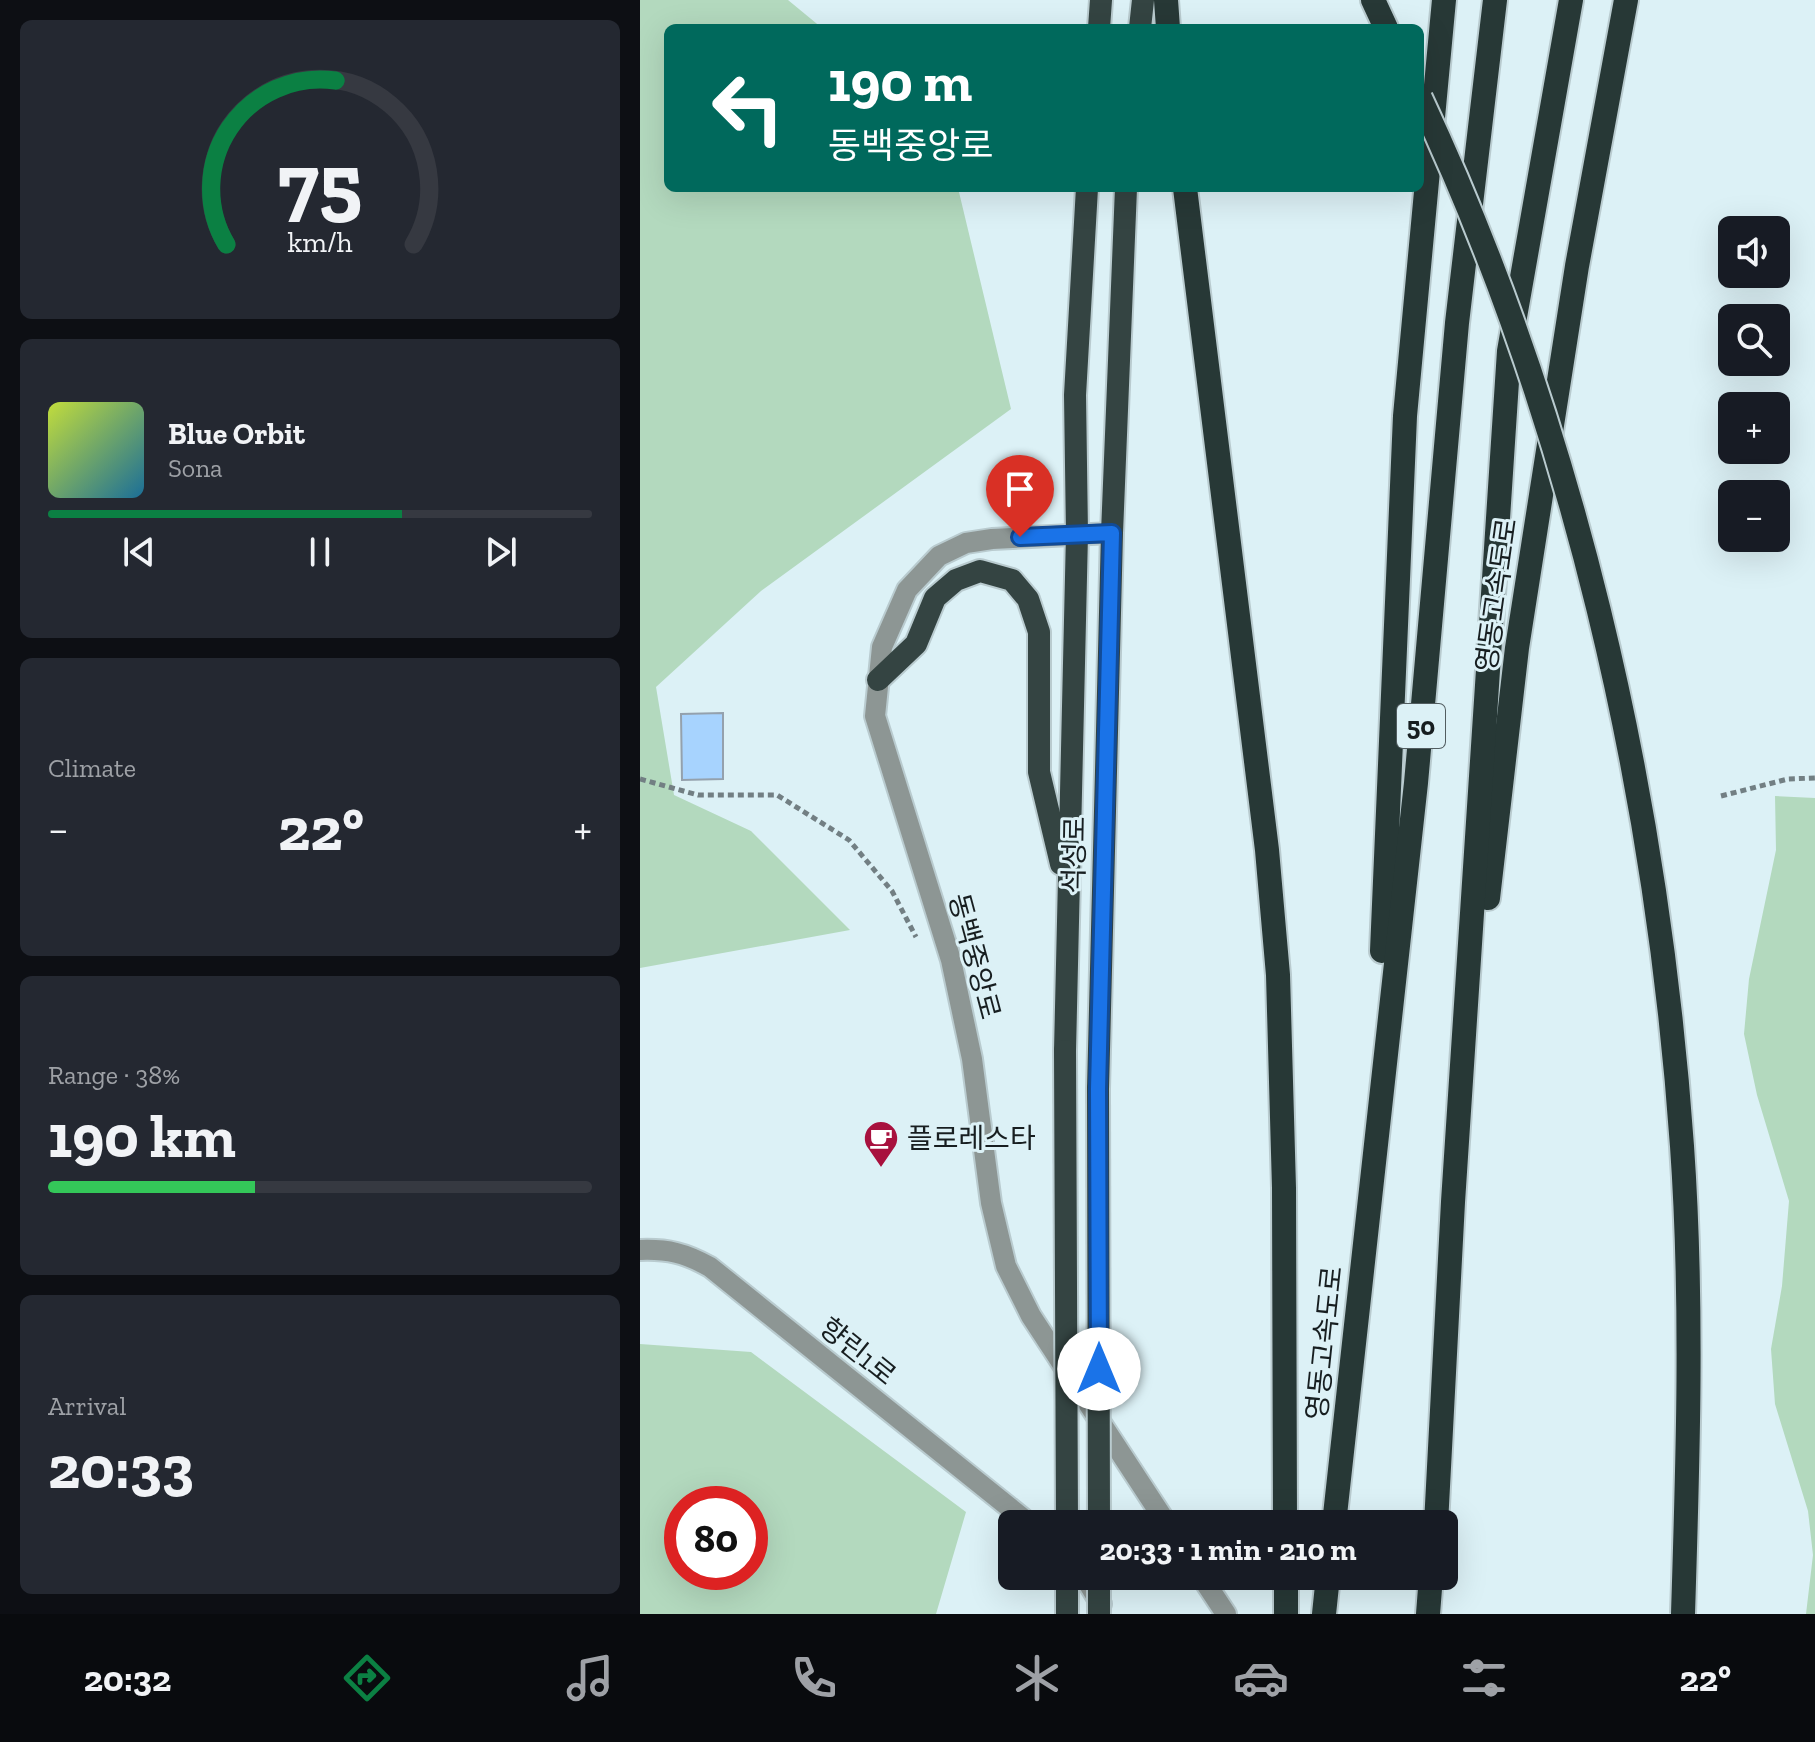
<!DOCTYPE html>
<html lang="en">
<head>
<meta charset="utf-8">
<style>
	body { margin:0; font-family:"Zilla Slab","Noto Sans KR",serif; background:#242831; color:#f1f3f6; height:100vh; display:flex; flex-direction:column; font-size:30px; white-space:nowrap }
	* { box-sizing:border-box; margin:0 }
	p { font-size:26px; color:#9ea1a6 }
	.icon { flex:none; width:44px; height:44px; fill:none; stroke:currentColor; stroke-width:2; stroke-linecap:round; stroke-linejoin:round }
	.map { position:relative; flex:1; overflow:hidden }
	.sheet { display:flex; flex-direction:column; gap:20px; padding:20px; background:#0d0f14; width:640px }
	.sheet>* { flex:none }
	.guide { position:absolute; left:24px; top:24px; width:760px; height:168px; border-radius:12px; box-shadow:0 8px 32px #0002; background:#00695c; color:#fff; overflow:hidden }
	.controls { position:absolute; left:1078px; top:216px; display:grid; gap:16px }
	.controls a { display:grid; place-items:center; width:72px; height:72px; border-radius:12px; background:#171b24; box-shadow:0 8px 32px #0002; font-size:40px }
	.speed { position:absolute; left:24px; top:1486px; display:flex; gap:16px; font-size:40px; font-weight:700; text-align:center }
	.speed>* { display:grid; place-content:center; width:104px; height:104px; border-radius:50%; background:#171b24; box-shadow:0 8px 32px #0002; line-height:1 }
	.speed .limit { border:12px solid #d22; background:#fff; color:#111 }
	.pin { position:absolute; display:grid; place-items:center; width:68px; height:68px; color:#fff; margin:-82px -34px; border-radius:50% 50% 50% 0; rotate:-45deg; box-shadow:0 0 8px #0007 }
	.pin .icon { rotate:45deg }
	.me { position:absolute; width:88px; margin:-44px; rotate:0deg; stroke-linejoin:round; filter:drop-shadow(0 0 6px #0008) }
	.turn { display:flex; align-items:center; gap:28px; height:168px; padding:0 32px; font-size:36px }
	.turn .icon { width:104px; height:104px; stroke-width:2.5 }
	.turn b { display:block; font-size:56px; line-height:68px }
	.big { font-size:60px; font-weight:700; line-height:1.1 }
	.sheet .widget { flex:1; display:flex; flex-direction:column; justify-content:center; gap:12px; min-width:0; padding:0 28px; border-radius:12px; background:#242831 }
	.sheet .dial { align-items:center; gap:0 }
	.dial svg { height:208px; overflow:visible; fill:none; stroke:#363941; stroke-width:7; stroke-linecap:round; text-anchor:middle }
	.dial text { fill:#f1f3f6; stroke:none }
	.song { display:flex; align-items:center; gap:24px }
	.cover { width:96px; height:96px; border-radius:12px; background:linear-gradient(135deg,hsl(70 70% 55%),hsl(200 70% 35%)) }
	.played { height:8px; border-radius:4px; background:linear-gradient(90deg,#0b8043 65%,#363941 65%) }
	.keys { display:flex; justify-content:space-around; direction:ltr }
	.heat { display:flex; justify-content:space-between; align-items:center; font-size:44px; direction:ltr }
	.charge { height:12px; border-radius:6px; background:linear-gradient(90deg,#34c759 38%,#363941 0) }
	.trip { position:absolute; left:358px; top:1510px; width:460px; height:80px; border-radius:12px; background:#171b24; box-shadow:0 8px 32px #0002; font-weight:700; line-height:80px; text-align:center }
	.menu { display:flex; height:128px; justify-content:space-around; align-items:center; background:#090b0e; color:#9ea1a6 }
	.menu .icon { width:56px; height:56px }
	.menu .current { color:#0b8043 }
	.menu b { font-size:36px; color:#f1f3f6 }
	main { display:flex; flex:1; min-height:0 }
	.map>svg:first-child { display:block }
	.green { fill:#b3d9be; fill-rule:evenodd }
	.building { fill:#a7d3fe; stroke:#94a1ad; stroke-width:2 }
	.lines { fill:none; stroke-linecap:round; stroke-linejoin:round }
	.minor-casing { stroke:#b9cbcf; stroke-width:24 }
	.tertiary-casing { stroke:#b9cbcf; stroke-width:24 }
	.trunk-casing { stroke:#b9cbcf; stroke-width:26 }
	.motorway-casing { stroke:#b9cbcf; stroke-width:28 }
	.path { stroke:#727f83; stroke-width:5; stroke-dasharray:6 4; stroke-linecap:butt }
	.minor { stroke:#8d9694; stroke-width:20 }
	.tertiary { stroke:#8d9694; stroke-width:20 }
	.trunk { stroke:#344442; stroke-width:22 }
	.motorway { stroke:#273836; stroke-width:24 }
	.trunk-bridge-casing { stroke:#b9cbcf; stroke-width:26; stroke-linecap:butt }
	.motorway-bridge-casing { stroke:#b9cbcf; stroke-width:28; stroke-linecap:butt }
	.trunk-bridge { stroke:#344442; stroke-width:22 }
	.motorway-bridge { stroke:#273836; stroke-width:24 }
	.route-casing { stroke:#114b97; stroke-width:20 }
	.route { stroke:#1a73e8; stroke-width:14 }
	.labels { text-anchor:middle; stroke-width:6; stroke-linejoin:round; paint-order:stroke }
	.shield { fill:#dcf1f6; stroke:#525d60; stroke-width:2 }
	.shield-label { font-size:26px; font-weight:bold; fill:#171e20 }
	.street-label { font-size:28px; fill:#171e20; stroke:#dcf1f6 }
	.poi-label { font-size:28px; fill:#171e20; stroke:#dcf1f6; text-anchor:start }
</style>
</head>
<body>
<main>
<section class="sheet">
<div class="widget dial"><svg viewBox="0 0 100 80">
<path d="M14 69A42 42 0 1 1 86 69"/>
<path d="M14 69A42 42 0 0 1 56 6" stroke="#0b8043"/>
<text x="50" y="56" font-size="32" font-weight="700">75</text>
<text x="50" y="72" font-size="11">km/h</text>
</svg></div>
<div class="widget">
<div class="song"><i class="cover"></i><div><b>Blue Orbit</b><p>Sona</p></div></div>
<div class="played"></div>
<div class="keys"><svg class="icon" aria-label="previous" viewBox="0 0 24 24"><path d="M18 5L8 12l10 7zM5 5v14"/></svg><svg class="icon" aria-label="pause" viewBox="0 0 24 24"><path d="M8 5v14M16 5v14"/></svg><svg class="icon" aria-label="next" viewBox="0 0 24 24"><path d="M6 5l10 7-10 7zM19 5v14"/></svg></div>
</div>
<div class="widget"><p>Climate</p>
<div class="heat"><a>−</a><b class="big">22°</b><a>+</a></div>
</div>
<div class="widget"><p>Range · 38%</p><b class="big">190 km</b><div class="charge"></div></div>
<div class="widget"><p>Arrival</p><b class="big">20:33</b></div>
</section>
<div class="map">
<svg width="1175" height="1614" viewBox="0 0 1175 1614">
	<rect width="100%" height="100%" fill="#dcf1f6"/>
	<g class="green">
		<polygon points="0,0 148,0 182,28 28,28 28,188 318,188 371,409 121,591 16,687 34,795 111,831 210,930 0,968"/>
		<polygon points="1135,796 1175,798 1175,1614 1166,1614 1173,1555 1168,1511 1135,1404 1131,1349 1142,1286 1149,1201 1117,1095 1104,1034 1109,979 1136,850"/>
		<path d="M0,1344L111,1352L326,1512L296,1614H0ZM42,1504H110V1572H42Z"/>
	</g>
	<polygon class="building" points="83,713 83,779 42,780 41,714"/>
	<g class="lines">
		<g class="minor-casing">
			<g id="minor">
				<path d="M0,1250C28,1249 45,1253 70,1267L390,1524"/>
				<polyline points="444,1576 461,1604"/>
			</g>
		</g>
		<g class="tertiary-casing">
			<g id="tertiary">
				<polyline points="472,533 352,539 326,543 299,556 267,590 242,647 235,716 311,960 332,1059 351,1203 366,1266 391,1316 527,1524"/>
				<polyline points="561,1576 586,1614"/>
			</g>
		</g>
		<g class="trunk-casing">
			<g id="trunk">
				<polyline points="459,28 461,0"/>
				<polyline points="500,28 503,0"/>
				<polyline points="238,680 276,644 295,598 316,580 340,571 372,580 388,599 399,632 399,772 421,864"/>
				<polyline points="425,1051 437,534 435,395 447,188"/>
				<polyline points="458,1089 472,533 486,188"/>
				<polyline points="427,1576 427,1614"/>
			</g>
		</g>
		<g class="motorway-casing">
			<g id="motorway">
				<polyline points="526,0 528,28"/>
				<polyline points="733,0 746,28"/>
				<polyline points="545,188 627,850 638,975 644,1188 645,1524"/>
				<polyline points="848,898 877,648 937,266 986,0"/>
				<polyline points="742,951 765,416 804,0"/>
				<polyline points="694,1524 776,783 817,323 855,0"/>
				<polyline points="796,1524 813,1202 869,351 931,0"/>
				<polyline points="646,1576 646,1614"/>
				<polyline points="684,1614 688,1576"/>
				<polyline points="788,1614 791,1576"/>
			</g>
		</g>
		<g class="path">
			<polyline points="0,779 58,795 137,795 209,840 252,891 276,937"/>
			<polyline points="1081,796 1148,779 1175,778"/>
		</g>
		<use href="#minor" class="minor"/>
		<use href="#tertiary" class="tertiary"/>
		<use href="#trunk" class="trunk"/>
		<use href="#motorway" class="motorway"/>
		<g class="trunk-bridge-casing">
			<g id="trunk-bridge">
				<polyline points="425,1051 427,1524"/>
				<polyline points="458,1089 459,1524"/>
				<polyline points="459,1576 459,1614"/>
			</g>
		</g>
		<g class="motorway-bridge-casing">
			<path id="motorway-bridge" d="M780,98C932,421 1017,790 1042,1146C1053,1302 1048,1458 1043,1614"/>
		</g>
		<use href="#trunk-bridge" class="trunk-bridge"/>
		<use href="#motorway-bridge" class="motorway-bridge"/>
	</g>
	<g class="lines">
		<g class="route-casing">
			<polyline id="route" points="380,537 472,533 458,1089 459,1369"/>
		</g>
		<use href="#route" class="route"/>
	</g>
	<defs>
		<g id="cafe-pin" transform="scale(1.8)"><path d="M0 17L-7.5 6A9.5 9.5 0 1 1 7.5 6Z" fill="#a8113e" stroke="#dcf1f6"/><path d="M-5.5-4.5H6V0H3Q3 3.5 0 3.5H-2.5Q-5.5 3.5-5.5 0ZM3-3.2v2h1.7v-2ZM-6 4.5H4V6H-6Z" fill="#fff"/></g>
	</defs>
	<g fill-rule="evenodd">
		<use href="#cafe-pin" x="241" y="1138"/>
	</g>
	<g class="labels">
		<rect class="shield" x="757" y="704" width="48" height="44" rx="6"/>
		<g class="shield-label">
			<text x="781" y="735">50</text>
		</g>
		<g class="street-label">
			<text transform="translate(856 595) rotate(-82)" y="10">영동고속도로</text>
			<text transform="translate(434 855) rotate(-89)" y="10">석성로</text>
			<text transform="translate(335 956) rotate(75)" y="10">동백중앙로</text>
			<text transform="translate(684 1343) rotate(-84)" y="10">영동고속도로</text>
			<text transform="translate(218 1351) rotate(39)" y="10">향린1로</text>
		</g>
		<g class="poi-label">
			<text x="267" y="1148">플로레스타</text>
		</g>
	</g>
</svg>
<div class="controls">
<a><svg class="icon" aria-label="sound" viewBox="0 0 24 24"><path d="M4 9h4l5-4v14l-5-4H4zM17 9q2 3 0 6"/></svg></a>
<a><svg class="icon" aria-label="search" viewBox="0 0 24 24"><circle cx="10" cy="10" r="6"/><path d="M15 15l6 6"/></svg></a>
<a>+</a>
<a>−</a>
</div>
<div class="speed"><div class="limit">80</div></div>
<div class="pin" style="left:380px;top:537px;background:#d93025"><svg class="icon" aria-label="arrive" viewBox="0 0 24 24"><path d="M6 21V4h12l-3 4 3 4H6"/></svg></div>
<svg class="me" style="left:459px;top:1369px" viewBox="-20 -20 40 40"><circle r="19" fill="#fff"/><path d="M0-13L10 11 0 6-10 11z" fill="#1a73e8"/></svg>
<div class="trip">20:33 · 1 min · 210 m</div>
<div class="guide">
<div class="turn"><svg class="icon" aria-label="left" viewBox="0 0 24 24"><path d="M17 20v-9H6M10 6l-5 5 5 5"/></svg><div><b>190 m</b>동백중앙로</div></div>
</div>
</div>
</main>
<nav class="menu">
<b>20:32</b>
<svg class="icon current" aria-label="directions" viewBox="0 0 24 24"><path d="M12 3l9 9-9 9-9-9zM9 14v-3h6M13 9l2 2-2 2"/></svg>
<svg class="icon" aria-label="music" viewBox="0 0 24 24"><path d="M9 18V5l10-2v13"/><circle cx="6" cy="18" r="3"/><circle cx="16" cy="16" r="3"/></svg>
<svg class="icon" aria-label="phone" viewBox="0 0 24 24"><path d="M5 4h4l2 5-3 2q2 4 5 5l2-3 5 2v4C11 20 4 13 5 4z"/></svg>
<svg class="icon" aria-label="climate" viewBox="0 0 24 24"><path d="M12 3v18M4 7l16 10M4 17L20 7"/></svg>
<svg class="icon" aria-label="car" viewBox="0 0 24 24"><path d="M5 17H2v-5l4-1 3-4h7l3 4 3 1v5h-3M9 17h6M6 11h13"/><circle cx="7" cy="17" r="2"/><circle cx="17" cy="17" r="2"/></svg>
<svg class="icon" aria-label="filters" viewBox="0 0 24 24"><path d="M4 7h16M4 17h16"/><circle cx="9" cy="7" r="2"/><circle cx="15" cy="17" r="2"/></svg>
<b>22°</b>
</nav>
</body>
</html>
